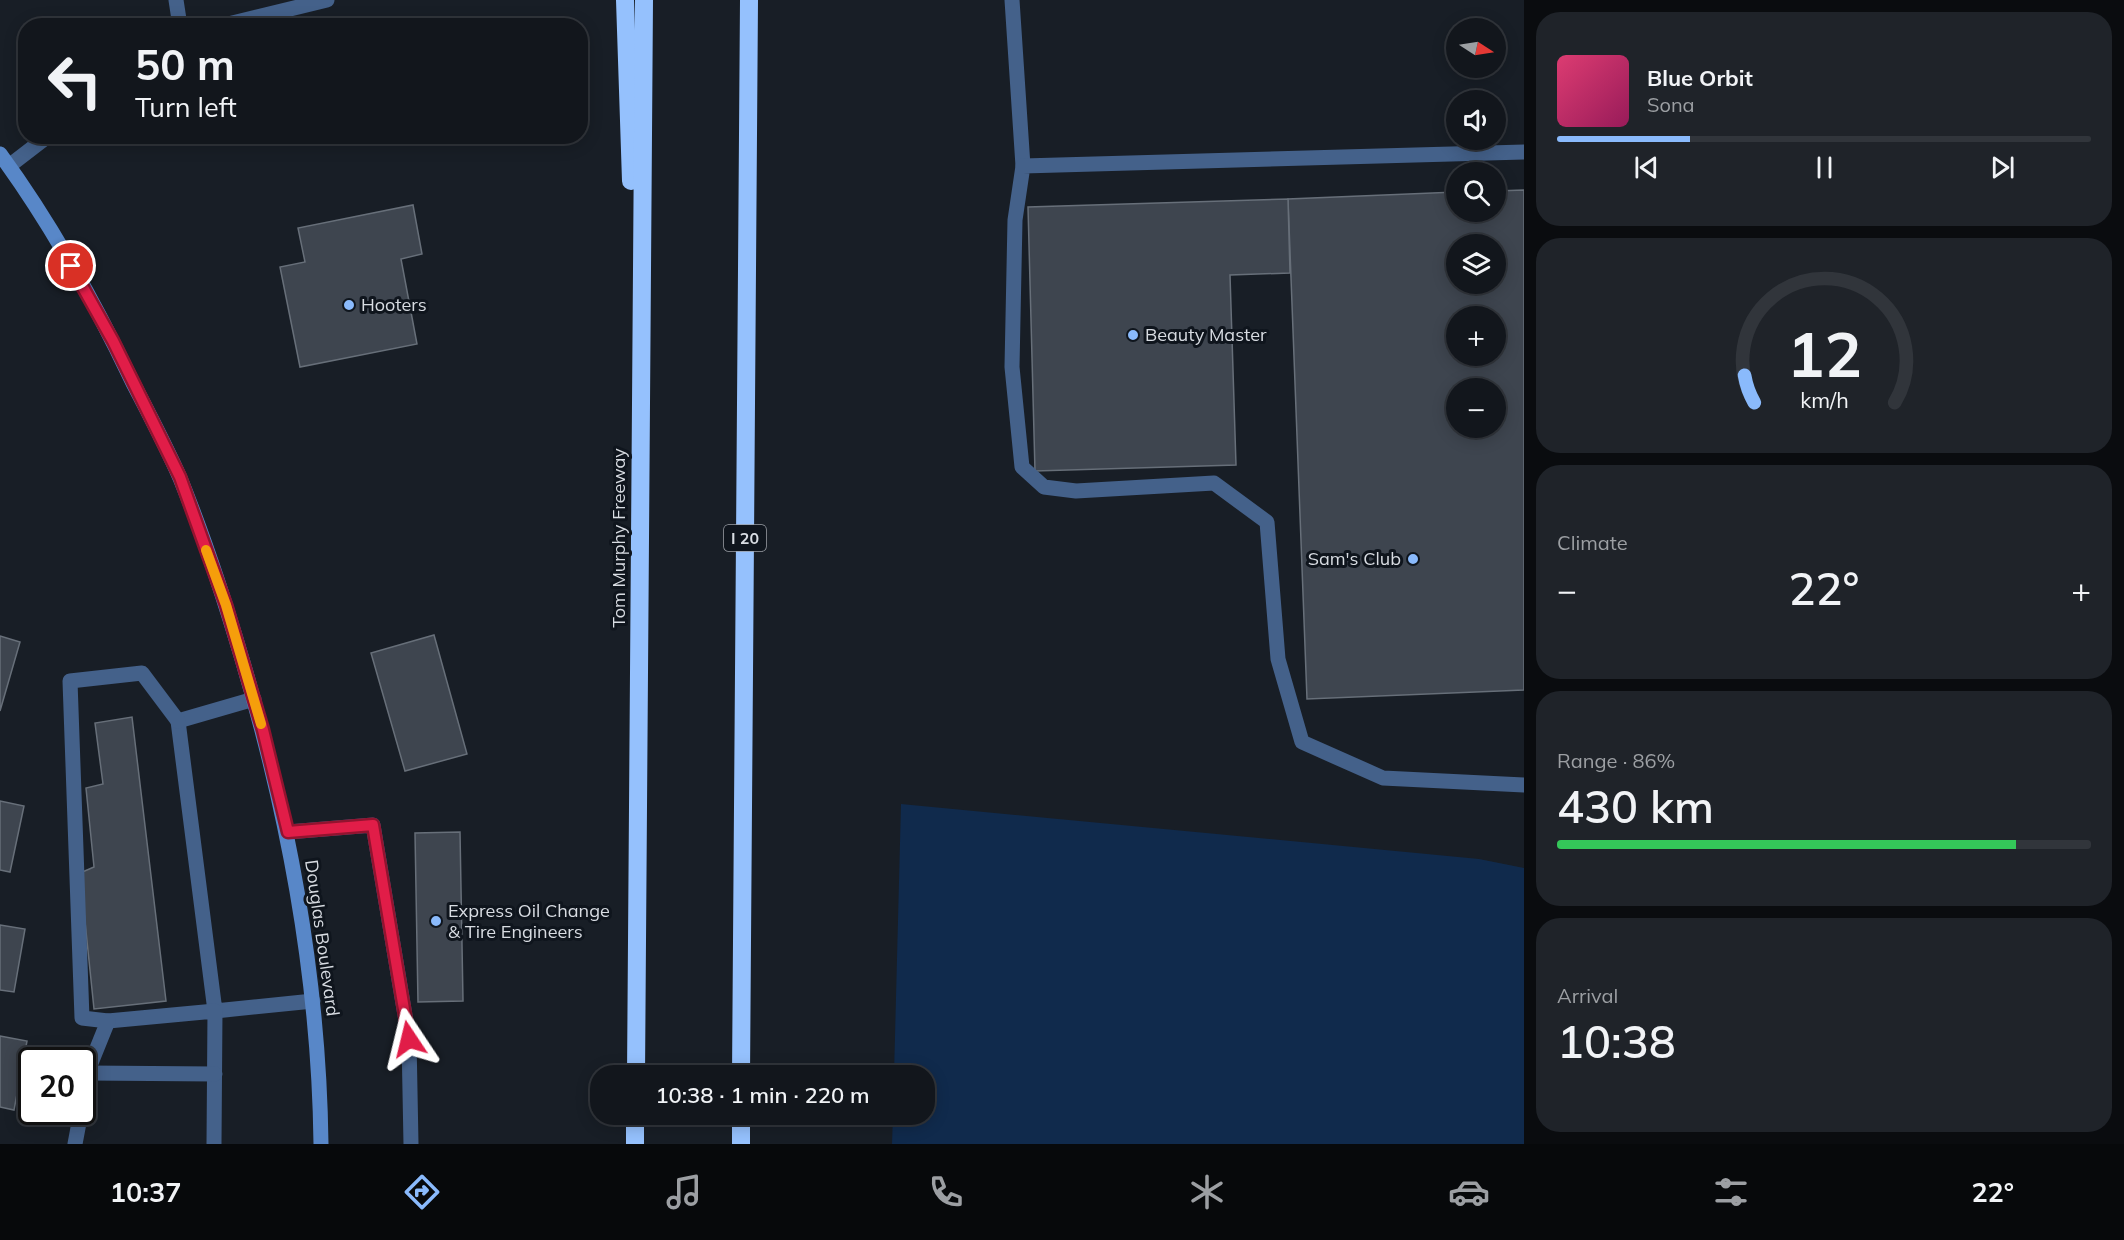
<!DOCTYPE html>
<html lang="en">
<head>
<meta charset="utf-8">
<style>
	body { margin:0; font-family:Mulish,sans-serif; background:#1f2329; color:#f1f3f6; height:100vh; display:flex; flex-direction:column; font-size:22px; white-space:nowrap }
	* { box-sizing:border-box; margin:0 }
	p { font-size:20px; color:#9c9fa3 }
	.icon { flex:none; width:33px; height:33px; fill:none; stroke:currentColor; stroke-width:2; stroke-linecap:round; stroke-linejoin:round }
	.map { position:relative; flex:1; overflow:hidden }
	.sheet { display:flex; flex-direction:column; gap:12px; padding:12px; background:#0a0c0f; width:600px }
	.sheet>* { flex:none }
	.guide { position:absolute; left:18px; top:18px; width:570px; height:126px; border-radius:24px; box-shadow:0 3px 15px #0003,0 0 0 2px #31353b; background:#12161c; color:#f1f3f6; overflow:hidden }
	.needle { width:39px; rotate:102deg }
	.tools { position:absolute; left:1446px; top:18px; display:grid; gap:12px }
	.tools a { display:grid; place-items:center; width:60px; height:60px; border-radius:50%; background:#12161c; box-shadow:0 3px 15px #0003,0 0 0 2px #31353b; font-size:30px }
	.speed { position:absolute; left:18px; top:1047px; display:flex; gap:12px; font-size:30px; font-weight:700; text-align:center }
	.speed>* { display:grid; place-content:center; width:78px; height:78px; border-radius:50%; background:#12161c; box-shadow:0 3px 15px #0003,0 0 0 2px #31353b; line-height:1 }
	.speed .limit { border:3px solid #111; border-radius:9px; background:#fff; color:#111 }
	.pin { position:absolute; display:grid; place-items:center; width:51px; height:51px; color:#fff; margin:-26px; border:3px solid #fff; border-radius:50%; box-shadow:0 2px 6px #0007 }
	.me { position:absolute; width:66px; margin:-33px; rotate:350deg; stroke-linejoin:round; filter:drop-shadow(0 0 4px #0008) }
	.turn { display:flex; align-items:center; gap:21px; height:126px; padding:0 18px; font-size:27px }
	.turn .icon { width:78px; height:78px; stroke-width:2.5 }
	.turn b { display:block; font-size:42px; line-height:51px }
	.big { font-size:45px; font-weight:600; line-height:1.1 }
	.sheet .card { flex:1; display:flex; flex-direction:column; justify-content:center; gap:9px; min-width:0; padding:0 21px; border-radius:24px; background:#1f2329 }
	.sheet .dial { align-items:center; gap:0 }
	.dial svg { height:156px; overflow:visible; fill:none; stroke:#31353b; stroke-width:7; stroke-linecap:round; text-anchor:middle }
	.dial text { fill:#f1f3f6; stroke:none }
	.song { display:flex; align-items:center; gap:18px }
	.cover { width:72px; height:72px; border-radius:9px; background:linear-gradient(135deg,hsl(340 70% 55%),hsl(330 70% 35%)) }
	.played { height:6px; border-radius:3px; background:linear-gradient(90deg,#8abafc 25%,#31353b 25%) }
	.keys { display:flex; justify-content:space-around; direction:ltr }
	.heat { display:flex; justify-content:space-between; align-items:center; font-size:33px; direction:ltr }
	.charge { height:9px; border-radius:4px; background:linear-gradient(90deg,#34c759 86%,#31353b 0) }
	.trip { position:absolute; left:590px; top:1065px; width:345px; height:60px; border-radius:24px; background:#12161c; box-shadow:0 3px 15px #0003,0 0 0 2px #31353b; font-weight:600; line-height:60px; text-align:center }
	.menu { display:flex; height:96px; justify-content:space-around; align-items:center; background:#07090b; color:#9c9fa3 }
	.menu .icon { width:42px; height:42px }
	.menu .active { color:#8abafc }
	.menu b { font-size:27px; color:#f1f3f6 }
	main { display:flex; flex:1; min-height:0 }
	.map>svg:first-child { display:block }
	.green { fill:#102a4c }
	.building { fill:#3e454f; stroke:#676f79; stroke-width:1.5; fill-rule:evenodd }
	.lines { fill:none; stroke-linecap:round; stroke-linejoin:round }
	.service { stroke:#44618a; stroke-width:15 }
	.secondary { stroke:#5887c8; stroke-width:15 }
	.motorway { stroke:#95c1fd; stroke-width:18 }
	.route-casing { stroke:#92132f; stroke-width:15 }
	.route { stroke:#e11d48; stroke-width:10 }
	.slow { stroke:#f59e0b; stroke-width:10 }
	.poi-dot { fill:#8abafc; stroke:#0f151d; stroke-width:2 }
	.labels { text-anchor:middle; stroke-width:6; stroke-linejoin:round; paint-order:stroke }
	.shield { fill:#0f151d; stroke:#9ca0a7; stroke-width:1.5 }
	.shield-label { font-size:16px; font-weight:bold; fill:#d8dce2 }
	.poi-label { font-size:18px; fill:#d8dce2; stroke:#0f151d; text-anchor:start }
	.street-label { font-size:18px; fill:#d8dce2; stroke:#0f151d }
</style>
</head>
<body>
<main>
<div class="map">
<svg width="1524" height="1144" viewBox="0 0 1524 1144">
	<rect width="100%" height="100%" fill="#181e26"/>
	<polygon class="green" points="901,804 1479,859 1524,868 1524,1144 892,1144 893,1115 924,1114 924,1076 894,1075"/>
	<g class="building">
		<path d="M1524,190V690L1307,699L1288,199L1456,192V212H1496V191ZM1456,244H1496V284H1456ZM1456,316H1496V356H1456ZM1456,388H1496V428H1456Z"/>
		<polygon points="1288,199 1290,273 1230,275 1236,465 1035,471 1028,207"/>
		<polygon points="413,205 422,254 401,259 417,344 300,367 280,267 305,262 298,228"/>
		<polygon points="434,635 467,754 405,771 371,653"/>
		<polygon points="0,636 20,642 0,711"/>
		<polygon points="132,717 166,1001 94,1009 80,873 94,867 86,788 103,784 95,723"/>
		<polygon points="0,801 24,806 10,872 0,870"/>
		<polygon points="460,832 463,1001 418,1002 415,833"/>
		<polygon points="0,925 25,929 14,992 0,990"/>
		<polygon points="0,1036 27,1041 14,1110 0,1107"/>
	</g>
	<g class="lines">
		<g class="service">
			<polyline points="176,0 180,26"/>
			<polyline points="1012,0 1023,166"/>
			<polyline points="220,26 327,0"/>
			<polyline points="1524,152 1023,166 1015,220 1012,367 1022,467 1044,487 1076,491 1214,483 1267,522 1278,659 1302,742 1383,778 1524,785"/>
			<polyline points="9,166 48,136"/>
			<polyline points="254,699 178,721 215,1011 313,1001"/>
			<polyline points="288,832 373,825 409,1039 411,1144"/>
			<polyline points="108,1021 215,1011 214,1144"/>
			<polyline points="87,1073 215,1074"/>
			<polyline points="82,1101 87,1073 108,1021 82,1018 70,681 142,673 178,721"/>
			<polyline points="75,1144 81,1112"/>
		</g>
		<path class="secondary" d="M0,154C52,225 95,303 133,383C149,414 166,446 180,478C204,537 224,598 242,659C289,817 319,979 321,1144"/>
		<g class="motorway">
			<polyline points="625,0 631,181"/>
			<polyline points="636,1076 644,0"/>
			<polyline points="741,1076 749,0"/>
			<polyline points="635,1144 635,1114"/>
			<polyline points="741,1144 741,1114"/>
		</g>
	</g>
	<g class="lines">
		<g class="route-casing">
			<polyline id="route" points="71,266 113,341 180,477 226,605 263,730 288,832 373,825 409,1039"/>
		</g>
		<use href="#route" class="route"/>
		<polyline class="slow" points="206,550 226,605 261,724"/>
	</g>
	<g class="poi-dot">
		<circle cx="349" cy="305" r="6"/>
		<circle cx="1133" cy="335" r="6"/>
		<circle cx="1413" cy="559" r="6"/>
		<circle cx="436" cy="921" r="6"/>
	</g>
	<g class="labels">
		<rect class="shield" x="724" y="525" width="42" height="26" rx="4.5"/>
		<g class="shield-label">
			<text x="745" y="544">I 20</text>
		</g>
		<g class="poi-label">
			<text x="361" y="311">Hooters</text>
			<text x="1145" y="341">Beauty Master</text>
			<text x="1401" y="565" text-anchor="end">Sam's Club</text>
			<text x="448" y="917">Express Oil Change<tspan x="448" dy="21">&amp; Tire Engineers</tspan></text>
		</g>
		<g class="street-label">
			<text transform="translate(619 538) rotate(-90)" y="6">Tom Murphy Freeway</text>
			<text transform="translate(322 938) rotate(82)" y="6">Douglas Boulevard</text>
		</g>
	</g>
</svg>
<div class="tools">
<a><svg class="needle" viewBox="-14 -14 28 28"><path d="M0-13l5 13h-10z" fill="#e53935"/><path d="M0 13l5-13h-10z" fill="#9c9fa3"/></svg></a>
<a><svg class="icon" aria-label="sound" viewBox="0 0 24 24"><path d="M4 9h4l5-4v14l-5-4H4zM17 9q2 3 0 6"/></svg></a>
<a><svg class="icon" aria-label="search" viewBox="0 0 24 24"><circle cx="10" cy="10" r="6"/><path d="M15 15l6 6"/></svg></a>
<a><svg class="icon" aria-label="layers" viewBox="0 0 24 24"><path d="M12 4l9 5-9 5-9-5zM3 14l9 5 9-5"/></svg></a>
<a>+</a>
<a>−</a>
</div>
<div class="speed"><div class="limit">20</div></div>
<div class="pin" style="left:71px;top:266px;background:#d93025"><svg class="icon" aria-label="arrive" viewBox="0 0 24 24"><path d="M6 21V4h12l-3 4 3 4H6"/></svg></div>
<svg class="me" style="left:409px;top:1039px" viewBox="-20 -20 40 40"><path d="M0-17L14 15 0 8-14 15z" fill="#e11d48" stroke="#fff" stroke-width="4"/></svg>
<div class="trip">10:38 · 1 min · 220 m</div>
<div class="guide">
<div class="turn"><svg class="icon" aria-label="left" viewBox="0 0 24 24"><path d="M17 20v-9H6M10 6l-5 5 5 5"/></svg><div><b>50 m</b>Turn left</div></div>
</div>
</div>
<section class="sheet">
<div class="card">
<div class="song"><i class="cover"></i><div><b>Blue Orbit</b><p>Sona</p></div></div>
<div class="played"></div>
<div class="keys"><svg class="icon" aria-label="previous" viewBox="0 0 24 24"><path d="M18 5L8 12l10 7zM5 5v14"/></svg><svg class="icon" aria-label="pause" viewBox="0 0 24 24"><path d="M8 5v14M16 5v14"/></svg><svg class="icon" aria-label="next" viewBox="0 0 24 24"><path d="M6 5l10 7-10 7zM19 5v14"/></svg></div>
</div>
<div class="card dial"><svg viewBox="0 0 100 80">
<path d="M14 69A42 42 0 1 1 86 69"/>
<path d="M14 69A42 42 0 0 1 9 55" stroke="#8abafc"/>
<text x="50" y="56" font-size="32" font-weight="700">12</text>
<text x="50" y="72" font-size="11">km/h</text>
</svg></div>
<div class="card"><p>Climate</p>
<div class="heat"><a>−</a><b class="big">22°</b><a>+</a></div>
</div>
<div class="card"><p>Range · 86%</p><b class="big">430 km</b><div class="charge"></div></div>
<div class="card"><p>Arrival</p><b class="big">10:38</b></div>
</section>
</main>
<nav class="menu">
<b>10:37</b>
<svg class="icon active" aria-label="directions" viewBox="0 0 24 24"><path d="M12 3l9 9-9 9-9-9zM9 14v-3h6M13 9l2 2-2 2"/></svg>
<svg class="icon" aria-label="music" viewBox="0 0 24 24"><path d="M9 18V5l10-2v13"/><circle cx="6" cy="18" r="3"/><circle cx="16" cy="16" r="3"/></svg>
<svg class="icon" aria-label="phone" viewBox="0 0 24 24"><path d="M5 4h4l2 5-3 2q2 4 5 5l2-3 5 2v4C11 20 4 13 5 4z"/></svg>
<svg class="icon" aria-label="climate" viewBox="0 0 24 24"><path d="M12 3v18M4 7l16 10M4 17L20 7"/></svg>
<svg class="icon" aria-label="car" viewBox="0 0 24 24"><path d="M5 17H2v-5l4-1 3-4h7l3 4 3 1v5h-3M9 17h6M6 11h13"/><circle cx="7" cy="17" r="2"/><circle cx="17" cy="17" r="2"/></svg>
<svg class="icon" aria-label="filters" viewBox="0 0 24 24"><path d="M4 7h16M4 17h16"/><circle cx="9" cy="7" r="2"/><circle cx="15" cy="17" r="2"/></svg>
<b>22°</b>
</nav>
</body>
</html>
